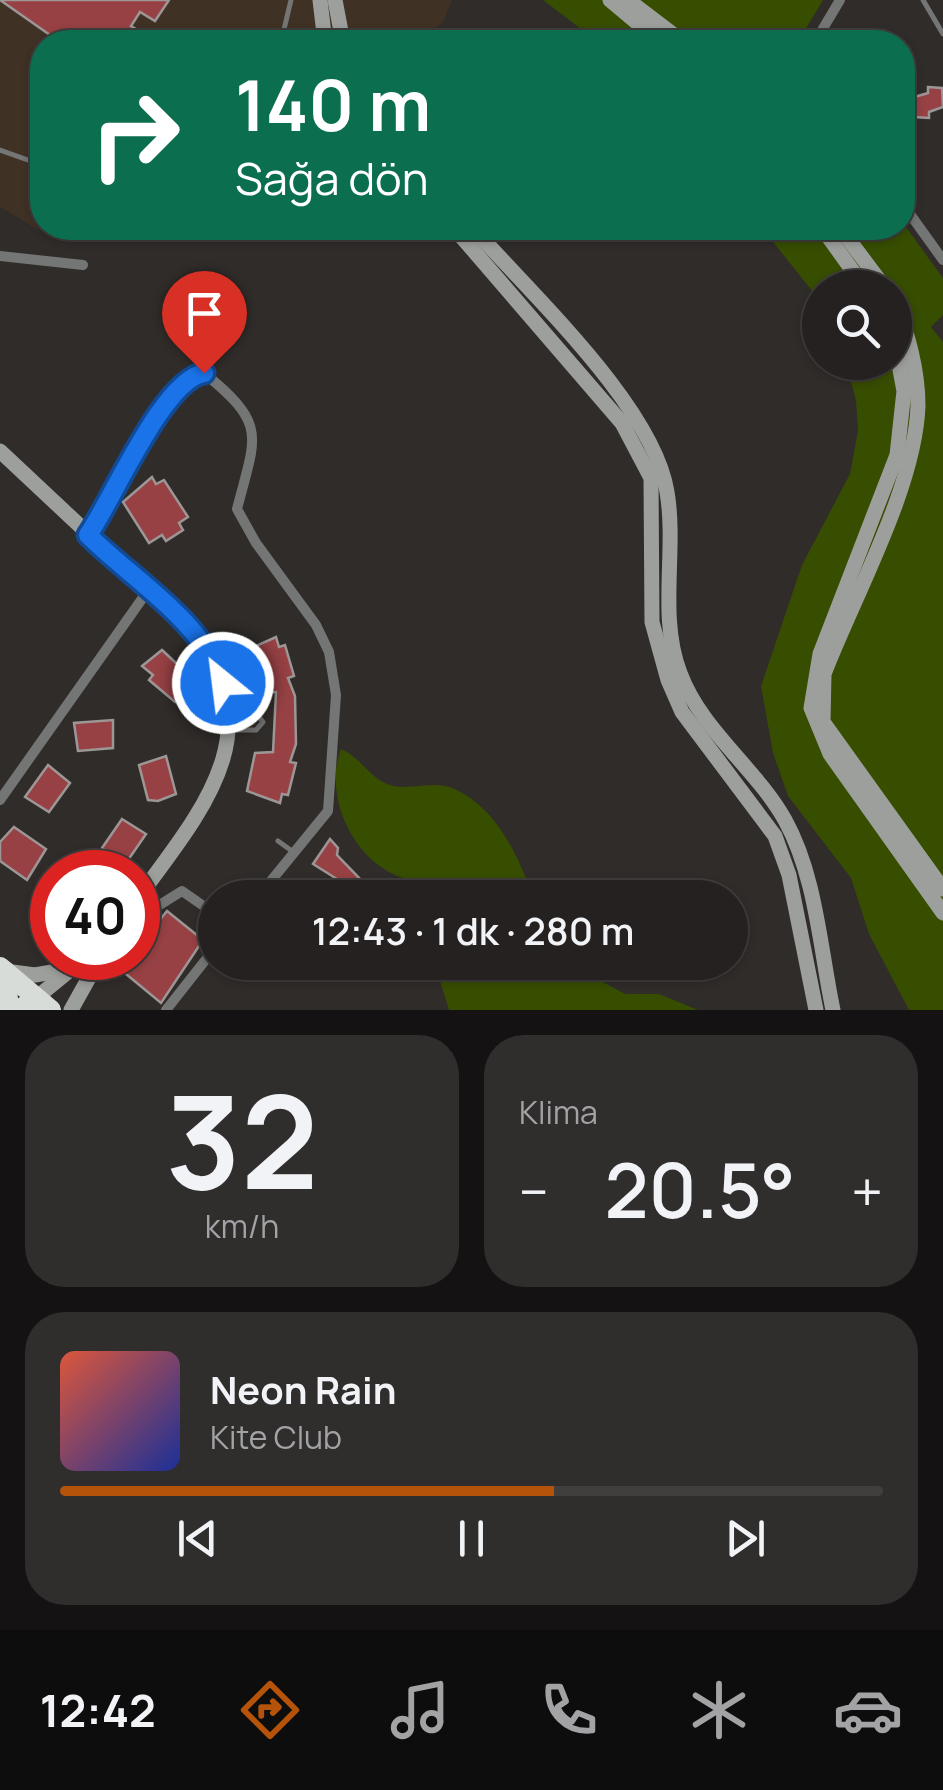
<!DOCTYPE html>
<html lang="tr">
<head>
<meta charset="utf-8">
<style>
	body { margin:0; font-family:Manrope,sans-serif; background:#302e2d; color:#f1f3f6; height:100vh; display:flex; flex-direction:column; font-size:38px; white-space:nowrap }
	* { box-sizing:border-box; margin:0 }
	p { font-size:32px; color:#a3a3a5 }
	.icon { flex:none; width:55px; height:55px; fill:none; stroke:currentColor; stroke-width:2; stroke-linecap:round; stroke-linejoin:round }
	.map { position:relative; height:1010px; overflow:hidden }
	.side { display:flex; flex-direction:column; gap:25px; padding:25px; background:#141212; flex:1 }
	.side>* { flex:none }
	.hud { position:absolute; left:30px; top:30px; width:885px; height:210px; border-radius:40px; box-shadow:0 2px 8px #0004,0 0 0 2px #413e3e; background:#0b6e4f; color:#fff; overflow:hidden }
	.tools { position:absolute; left:802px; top:270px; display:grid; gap:20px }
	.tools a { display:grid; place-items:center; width:110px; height:110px; border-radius:50%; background:#242120; box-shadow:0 2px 8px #0004,0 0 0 2px #413e3e; font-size:50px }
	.speed { position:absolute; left:30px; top:850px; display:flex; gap:20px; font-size:50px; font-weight:700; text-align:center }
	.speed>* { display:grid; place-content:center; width:130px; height:130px; border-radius:50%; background:#242120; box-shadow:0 2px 8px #0004,0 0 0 2px #413e3e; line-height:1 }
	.speed .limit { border:15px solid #d22; background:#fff; color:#111 }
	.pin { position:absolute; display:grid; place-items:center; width:85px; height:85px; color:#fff; margin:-102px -42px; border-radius:50% 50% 50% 0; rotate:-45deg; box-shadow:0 0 10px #0007 }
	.pin .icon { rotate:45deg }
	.me { position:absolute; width:110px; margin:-55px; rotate:331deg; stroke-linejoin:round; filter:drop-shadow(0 0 8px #0008) }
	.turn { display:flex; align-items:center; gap:35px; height:210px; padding:0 40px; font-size:45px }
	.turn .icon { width:130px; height:130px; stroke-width:2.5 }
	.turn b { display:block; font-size:70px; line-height:85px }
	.big { font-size:75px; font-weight:600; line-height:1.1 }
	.side .widget { flex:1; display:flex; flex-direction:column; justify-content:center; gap:15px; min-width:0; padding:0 35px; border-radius:40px; background:#302e2d }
	.side .dial { align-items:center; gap:0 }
	.dial b { font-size:130px; line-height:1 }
	.song { display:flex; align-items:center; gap:30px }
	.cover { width:120px; height:120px; border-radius:15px; background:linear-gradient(135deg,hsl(10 70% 55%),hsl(230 70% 35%)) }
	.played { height:10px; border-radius:5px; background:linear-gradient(90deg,#b45309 60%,#413e3e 60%) }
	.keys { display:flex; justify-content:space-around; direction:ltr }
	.heat { display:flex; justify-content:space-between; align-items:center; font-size:55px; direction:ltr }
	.side .tiles { flex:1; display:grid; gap:25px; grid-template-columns:1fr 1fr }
	.widget:last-child { grid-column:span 2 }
	.trip { position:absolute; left:198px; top:880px; width:550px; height:100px; border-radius:50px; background:#242120; box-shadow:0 2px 8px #0004,0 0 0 2px #413e3e; font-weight:600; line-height:100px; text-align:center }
	.dock { display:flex; height:160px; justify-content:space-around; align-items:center; background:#0e0d0d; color:#a3a3a5 }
	.dock .icon { width:70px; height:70px }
	.dock .current { color:#b45309 }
	.dock b { font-size:45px; color:#f1f3f6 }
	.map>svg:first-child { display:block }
	.education { fill:#3f3124 }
	.green { fill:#374d00 }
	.building { fill:#974144; stroke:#9c9796; stroke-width:2.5 }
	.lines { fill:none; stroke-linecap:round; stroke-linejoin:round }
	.lane { stroke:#747675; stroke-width:5 }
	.street { stroke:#747675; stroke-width:10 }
	.secondary { stroke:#9d9f9d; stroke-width:15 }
	.highway { stroke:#d8dcd9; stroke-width:20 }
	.route-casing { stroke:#114b97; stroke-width:25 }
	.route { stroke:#1a73e8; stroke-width:18 }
</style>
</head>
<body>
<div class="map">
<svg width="943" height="1010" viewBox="0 0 943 1010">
	<rect width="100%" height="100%" fill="#302c2a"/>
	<polygon class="education" points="0,0 452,0 443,22 421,42 42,42 42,228 97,228 65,234 35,228 0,207"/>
	<g class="green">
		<polygon points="543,0 823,0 798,42 598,42"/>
		<polygon points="903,223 943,278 943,315 931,327 943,342 943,1010 909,1010 869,934 851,878 788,796 773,753 761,686 802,565 850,474 858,431 856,400 846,363 895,362 895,288 820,288 820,301 762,228 902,228"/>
		<path d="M341,749C362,758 370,779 390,785C410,791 432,780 452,788C496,806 519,857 533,897H468L450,879C436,879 416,882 403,878C353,862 323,796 341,749Z"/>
		<polygon points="443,962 568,963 625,994 659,994 698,1010 449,1010 437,971"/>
	</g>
	<g class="building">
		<polygon points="0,0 169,0 155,21 140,12 131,26 157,42 60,42"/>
		<polygon points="928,87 942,88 943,107 929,112 929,118 914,117 911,98 928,93"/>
		<polygon points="152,477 156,484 164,480 188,517 179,523 183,530 166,541 162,535 149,543 123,502"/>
		<polygon points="276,637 279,647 285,645 294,676 288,678 295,696 296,744 290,762 296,763 288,795 282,794 280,803 247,791 255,753 273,752 276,692 256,693 245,651"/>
		<polygon points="162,650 193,679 175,702 149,680 153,675 142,666"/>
		<polygon points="113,720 113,748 78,751 74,723"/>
		<polygon points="166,756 176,794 158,801 148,800 139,765"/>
		<polygon points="48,765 70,783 49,812 25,797"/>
		<polygon points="122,819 146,834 124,866 102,848"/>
		<polygon points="14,827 46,849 27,880 0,861 0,842"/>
		<polygon points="330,839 338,848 337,855 362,881 356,891 313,864"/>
		<polygon points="167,911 203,940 161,1003 120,969 129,958 138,958 138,947"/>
	</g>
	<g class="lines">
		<g class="lane">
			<polyline points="923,0 943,34"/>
			<polyline points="281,42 291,0"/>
			<polyline points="0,150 42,165"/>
			<polyline points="230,730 256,730 263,722 257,714 231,716"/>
			<polyline points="278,841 292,851"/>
		</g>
		<g class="street">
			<polyline points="815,42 840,0"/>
			<polyline points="902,203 943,260"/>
			<polyline points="0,256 83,265"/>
			<path d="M88,535C113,499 164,380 204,373C268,425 256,435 237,509L256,543L316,625L329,652L336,695L328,811L257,898"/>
			<polyline points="0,800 149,589"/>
			<polyline points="138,907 153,909 182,891 215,914"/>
			<polyline points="166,1010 215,948"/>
		</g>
		<g class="secondary">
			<polyline points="320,0 325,42"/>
			<polyline points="335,0 343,42"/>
			<polyline points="610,0 660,42"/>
			<polyline points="628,0 683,42"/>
			<polyline points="454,228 622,423 651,478 652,622 668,680 682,712 775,836 789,875 816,1010"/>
			<path d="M473,228C531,294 654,407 667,492C677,551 658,616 680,673C701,730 755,767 785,820C816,876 820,948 833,1010"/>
			<polyline points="822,228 865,288"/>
			<polyline points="840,228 885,288"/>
			<path d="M895,301C908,335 918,369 918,406C915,488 854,596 824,674L823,722L943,889"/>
			<polyline points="895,343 904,391 897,455 820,654 811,708 830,754 943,913"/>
			<path d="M0,451L190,629C276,729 200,813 138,898"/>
			<polyline points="5,971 35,975 69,969"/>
			<polyline points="36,998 85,958"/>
			<polyline points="71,1010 100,958"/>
		</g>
		<g class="highway">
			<polyline points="0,967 51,1010"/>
			<polyline points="0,1009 8,999 5,971"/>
			<polyline points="19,1010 36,998"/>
		</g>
	</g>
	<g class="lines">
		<g class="route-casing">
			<path id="route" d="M204,373C163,380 113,499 88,535C134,581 201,619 223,683"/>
		</g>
		<use href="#route" class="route"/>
	</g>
</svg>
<div class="tools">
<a><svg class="icon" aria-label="search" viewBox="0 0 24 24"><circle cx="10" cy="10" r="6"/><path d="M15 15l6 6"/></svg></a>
</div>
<div class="speed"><div class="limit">40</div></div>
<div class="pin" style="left:204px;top:373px;background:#d93025"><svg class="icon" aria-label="arrive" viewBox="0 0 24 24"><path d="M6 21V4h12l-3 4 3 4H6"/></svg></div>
<svg class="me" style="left:223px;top:683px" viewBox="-20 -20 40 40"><circle r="17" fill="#1a73e8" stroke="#fff" stroke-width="3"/><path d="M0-11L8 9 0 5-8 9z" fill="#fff"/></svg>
<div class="trip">12:43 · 1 dk · 280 m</div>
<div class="hud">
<div class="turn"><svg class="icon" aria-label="right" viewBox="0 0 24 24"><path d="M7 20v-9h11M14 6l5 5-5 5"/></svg><div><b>140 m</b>Sağa dön</div></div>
</div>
</div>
<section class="side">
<div class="tiles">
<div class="widget dial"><b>32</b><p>km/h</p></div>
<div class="widget"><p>Klima</p>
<div class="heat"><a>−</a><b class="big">20.5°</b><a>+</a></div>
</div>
<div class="widget">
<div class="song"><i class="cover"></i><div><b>Neon Rain</b><p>Kite Club</p></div></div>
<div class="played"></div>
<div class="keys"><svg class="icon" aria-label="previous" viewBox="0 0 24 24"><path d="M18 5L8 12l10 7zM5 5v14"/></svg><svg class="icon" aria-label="pause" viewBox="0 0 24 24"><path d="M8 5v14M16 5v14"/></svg><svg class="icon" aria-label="next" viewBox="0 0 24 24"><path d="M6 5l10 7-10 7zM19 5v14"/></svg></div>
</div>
</div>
</section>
<nav class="dock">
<b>12:42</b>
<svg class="icon current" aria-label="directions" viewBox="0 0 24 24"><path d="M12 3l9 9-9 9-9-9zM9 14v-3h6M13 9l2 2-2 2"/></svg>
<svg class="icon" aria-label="music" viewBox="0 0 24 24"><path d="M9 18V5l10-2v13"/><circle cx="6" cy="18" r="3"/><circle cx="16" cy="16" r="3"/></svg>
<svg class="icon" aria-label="phone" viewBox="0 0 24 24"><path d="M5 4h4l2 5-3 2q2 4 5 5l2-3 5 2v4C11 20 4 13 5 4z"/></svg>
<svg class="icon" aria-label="climate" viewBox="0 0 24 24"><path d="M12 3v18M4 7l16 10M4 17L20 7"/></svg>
<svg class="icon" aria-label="car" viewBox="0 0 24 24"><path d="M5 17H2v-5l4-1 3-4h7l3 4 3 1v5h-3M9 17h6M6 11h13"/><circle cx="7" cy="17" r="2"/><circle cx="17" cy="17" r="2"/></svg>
</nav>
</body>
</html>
